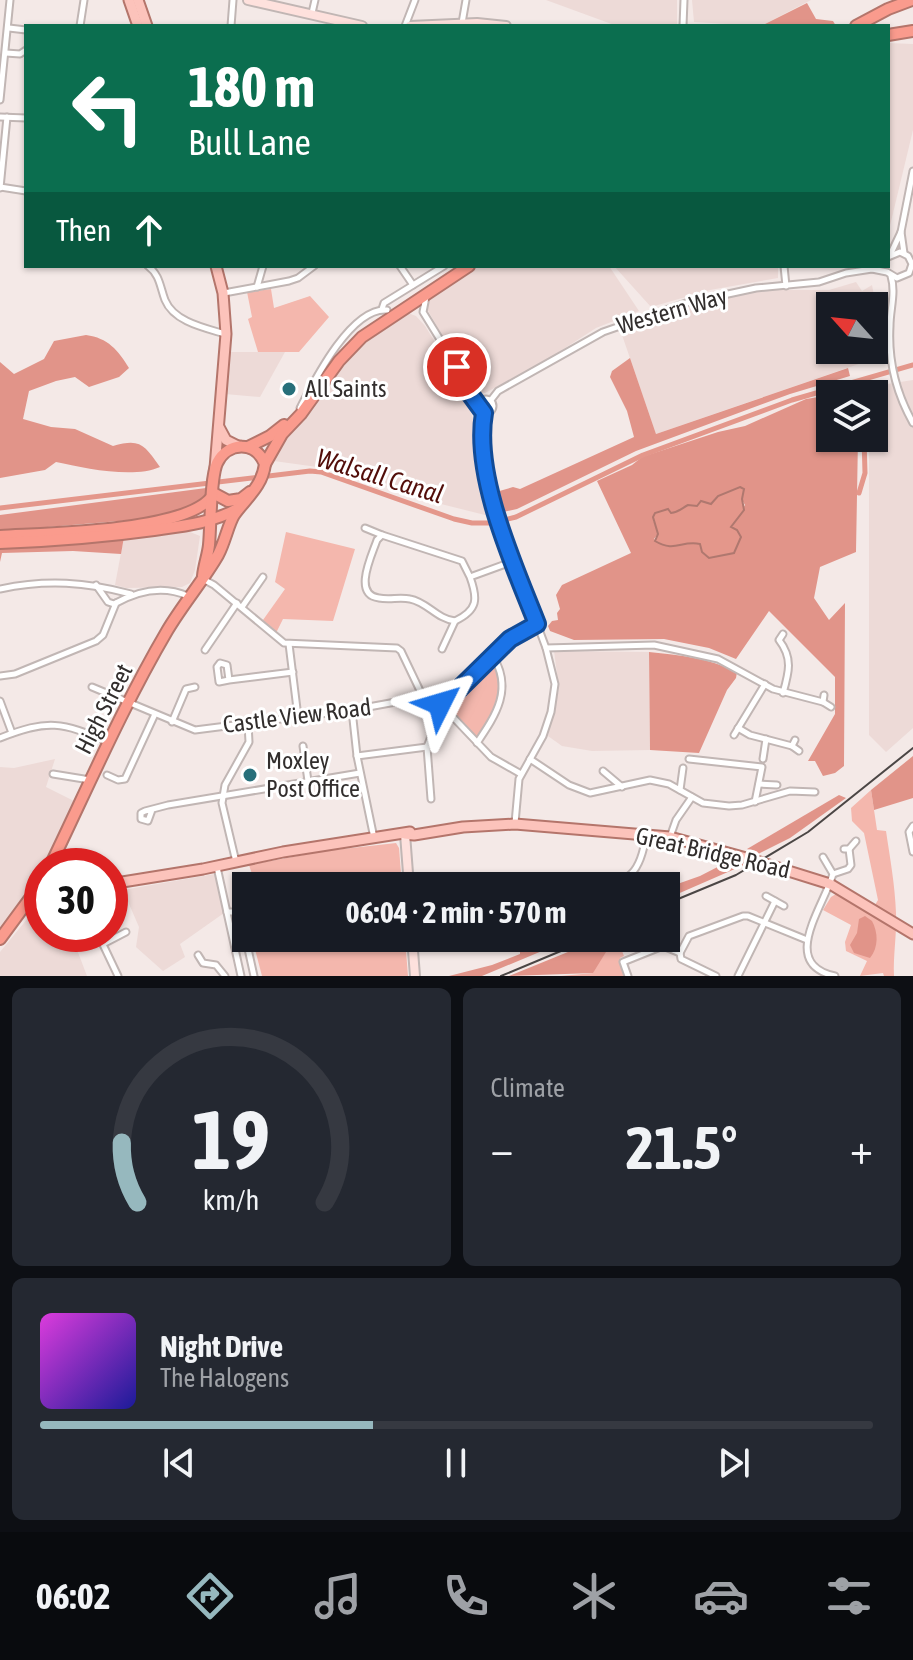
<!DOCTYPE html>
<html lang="en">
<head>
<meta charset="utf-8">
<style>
	body { margin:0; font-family:"Asap Condensed",sans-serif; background:#242831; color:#f1f3f6; height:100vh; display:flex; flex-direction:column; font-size:30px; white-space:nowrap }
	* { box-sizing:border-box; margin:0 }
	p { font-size:26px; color:#9ea1a6 }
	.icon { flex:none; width:44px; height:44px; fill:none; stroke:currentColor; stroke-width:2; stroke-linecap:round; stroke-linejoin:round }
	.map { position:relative; height:976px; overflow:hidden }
	.drawer { display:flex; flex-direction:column; gap:12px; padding:12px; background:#0d0f14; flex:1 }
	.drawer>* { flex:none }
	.hud { position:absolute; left:24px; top:24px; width:866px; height:244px; border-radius:0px; box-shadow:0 2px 6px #0004; background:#0b6e4f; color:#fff; overflow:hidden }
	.needle { width:52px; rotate:297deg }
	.buttons { position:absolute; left:816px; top:292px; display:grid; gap:16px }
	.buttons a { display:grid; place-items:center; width:72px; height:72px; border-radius:0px; background:#171b24; box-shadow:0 2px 6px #0004; font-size:40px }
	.speed { position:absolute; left:24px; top:848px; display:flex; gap:16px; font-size:40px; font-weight:700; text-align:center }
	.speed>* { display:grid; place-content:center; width:104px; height:104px; border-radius:50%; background:#171b24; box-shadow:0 2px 6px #0004; line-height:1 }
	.speed .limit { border:12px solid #d22; background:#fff; color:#111 }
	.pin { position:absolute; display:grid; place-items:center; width:68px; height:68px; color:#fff; margin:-34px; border:4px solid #fff; border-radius:50%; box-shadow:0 2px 8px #0007 }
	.me { position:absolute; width:88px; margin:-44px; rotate:50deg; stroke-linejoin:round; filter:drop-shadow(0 0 6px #0008) }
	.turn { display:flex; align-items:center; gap:28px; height:168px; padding:0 32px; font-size:36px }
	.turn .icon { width:104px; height:104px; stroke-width:2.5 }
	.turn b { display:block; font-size:56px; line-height:68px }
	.then { display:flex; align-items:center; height:76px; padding:0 32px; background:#0003; gap:16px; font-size:30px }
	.big { font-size:60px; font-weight:700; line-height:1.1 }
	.drawer .card { flex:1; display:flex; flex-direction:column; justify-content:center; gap:12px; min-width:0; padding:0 28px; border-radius:12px; background:#242831 }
	.drawer .dial { align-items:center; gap:0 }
	.dial svg { height:208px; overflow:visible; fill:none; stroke:#363941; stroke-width:7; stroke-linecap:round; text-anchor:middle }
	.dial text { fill:#f1f3f6; stroke:none }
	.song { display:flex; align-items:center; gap:24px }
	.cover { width:96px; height:96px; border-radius:12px; background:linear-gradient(135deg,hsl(300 70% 55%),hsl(240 70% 35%)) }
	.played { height:8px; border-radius:4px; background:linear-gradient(90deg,#96b8be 40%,#363941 40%) }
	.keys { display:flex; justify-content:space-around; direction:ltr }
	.heat { display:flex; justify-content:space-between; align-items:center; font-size:44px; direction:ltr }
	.drawer .tiles { flex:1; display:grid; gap:12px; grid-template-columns:1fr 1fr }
	.card:last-child { grid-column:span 2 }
	.trip { position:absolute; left:232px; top:872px; width:448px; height:80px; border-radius:0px; background:#171b24; box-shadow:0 2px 6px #0004; font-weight:700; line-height:80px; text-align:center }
	.menu { display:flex; height:128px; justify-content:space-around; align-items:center; background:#090b0e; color:#9ea1a6 }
	.menu .icon { width:56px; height:56px }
	.menu .on { color:#96b8be }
	.menu b { font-size:36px; color:#f1f3f6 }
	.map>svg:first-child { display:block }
	.built { fill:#eddad7; fill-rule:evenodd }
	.green { fill:#f4b7ad }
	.forest { fill:#e19489; fill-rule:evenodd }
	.water { fill:#e4978b; stroke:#af786f; stroke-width:2 }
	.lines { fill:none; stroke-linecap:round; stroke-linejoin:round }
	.canal { stroke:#e4978b; stroke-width:5 }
	.street-casing { stroke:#c1b6b4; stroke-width:9 }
	.secondary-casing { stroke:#c1b6b4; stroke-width:12 }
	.primary-casing { stroke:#b4756b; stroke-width:13 }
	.highway-casing { stroke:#b4756b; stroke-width:14 }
	.street { stroke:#fff; stroke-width:5 }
	.secondary { stroke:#fee1dd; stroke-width:8 }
	.primary { stroke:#fcc3bb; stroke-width:9 }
	.highway { stroke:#fa9b8d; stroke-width:10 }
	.tram { stroke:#4b4645; stroke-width:2 }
	.route-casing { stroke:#114b97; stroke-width:20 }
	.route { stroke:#1a73e8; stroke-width:14 }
	.poi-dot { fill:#276f7a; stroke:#fff; stroke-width:3 }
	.labels { text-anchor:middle; stroke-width:6; stroke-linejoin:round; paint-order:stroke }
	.street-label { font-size:24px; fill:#322e2d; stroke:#fff }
	.poi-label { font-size:24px; fill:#322e2d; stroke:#fff; text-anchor:start }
	.water-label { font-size:26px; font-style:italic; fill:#520d09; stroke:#fff }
</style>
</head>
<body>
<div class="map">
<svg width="913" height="976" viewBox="0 0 913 976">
	<rect width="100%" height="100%" fill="#f4e9e7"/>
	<g class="built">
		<polygon points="546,0 677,0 677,26 617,26"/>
		<polygon points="692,0 811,0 761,26 694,22"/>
		<polygon points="888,43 913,44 913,130 888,234"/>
		<polygon points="479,266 609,266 639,311 596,328 545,361 485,393 474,391 427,309 429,298"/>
		<polygon points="614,266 778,266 778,278 710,290 651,307"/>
		<path d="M856,282L862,291L872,285L878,316L876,358L656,434L621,332L679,309L739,294L772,290H829ZM830,306H874V350H830Z"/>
		<polygon points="408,313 416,316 425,326 462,385 475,425 489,516 413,497 346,471 274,461 287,436 312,411 342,368 366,342"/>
		<polygon points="230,352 285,352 260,397 225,394"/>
		<polygon points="913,380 913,728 886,752 869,735 869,438 874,438 874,394 868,394 868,387"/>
		<polygon points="185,530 200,536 195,570 190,583 182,587 126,588 115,585 124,537"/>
		<polygon points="554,651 649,652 650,750 592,751 562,746 548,736 559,689"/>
		<polygon points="55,759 46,787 76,802 34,882 0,930 0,767 14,768"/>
		<polygon points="215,874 224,913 180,944 185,957 163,971 136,947 139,927 123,890"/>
		<polygon points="42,901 42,934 71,934 87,976 0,976 0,952"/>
	</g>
	<g class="green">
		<polygon points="271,289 274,308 310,296 329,317 299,352 258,352 248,319 252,317 247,292"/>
		<polygon points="286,532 355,549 333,621 283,619 276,633 263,620 285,589 275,582"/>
		<path d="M489,663L493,664C509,692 493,713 478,737L474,736C469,730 461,723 457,716C446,695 476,676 489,663Z"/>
		<path d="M871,790L877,830L886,831C890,858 895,885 896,913C897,934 893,955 894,976H884L883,973L860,976L867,961L846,951L845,942L851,925L823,910L831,897L836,894L881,921L879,907L875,905L878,900L864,833L852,821L851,808Z"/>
		<polygon points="396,843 399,848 402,886 256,886 249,865 325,851"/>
		<polygon points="252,938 405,938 408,976 262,976"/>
		<polygon points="605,938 617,938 624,956 620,958 625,976 561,976 593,973 596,949 590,943"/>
	</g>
	<g class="forest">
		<polygon points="807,3 816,19 833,21 836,26 761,26"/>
		<path d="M86,335C108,338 118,350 129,368L119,377L89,387L75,377L56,381L29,391L23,419L51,427L75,429L113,446C141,438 144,445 160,467C133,479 84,468 56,462L45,470L0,478V362L14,374L44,359L54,341Z"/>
		<polygon points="630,358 656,434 848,368 850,376 790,394 636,451 517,509 503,512 496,492 513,487 520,489 634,437 627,411 610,377 612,371"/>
		<path d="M849,387L854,394H830V438H858L856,552L820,567L814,598L829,620L845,603L844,766L835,773L823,776L815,761H808L835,714V677L769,611L736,659L709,648L664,639L574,640L550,631L548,626L552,621L558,620L557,613L560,609L556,595L562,585L631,553L597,481L632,465L642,457L718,432L745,426L806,399L825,396L833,389ZM737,488L744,490L742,500L745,505L731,527L737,530L741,537L734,553L709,558L702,552L700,544C680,540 674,554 654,539L658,534L653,519L661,511L663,512L668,509L671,513L684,510L685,507L697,506L701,501L711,504L718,496Z"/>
		<polygon points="206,488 206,495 198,503 167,517 0,531 0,515"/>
		<polygon points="124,537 121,554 73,551 2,553 0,562 0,547"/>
		<path d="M649,652C680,655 709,658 737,672L736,678L727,690L699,753L650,750Z"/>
		<polygon points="913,756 913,798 874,810 871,790"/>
		<polygon points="839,795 846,798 790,838 758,854 747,849"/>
		<polygon points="735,858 744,865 666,899 666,888 700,876"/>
		<path d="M865,916L872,921C878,932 879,947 870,958L854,953L850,945L857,933L859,919Z"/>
		<polygon points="537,938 573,938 482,976 449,976 492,965 520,954 520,943"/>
		<polygon points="590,943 596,949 606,952 593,973 509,976"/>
	</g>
	<path class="water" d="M740,487L744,489L742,499L744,510L731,527L737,530L741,537L734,553L709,558L702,552L700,544C681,540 675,553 655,541L658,534L653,517L655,513L668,509L671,513C679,512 682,508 688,505L697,506L701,501L711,504L718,496Z"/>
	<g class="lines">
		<g class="canal">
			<polyline points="859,493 865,473 864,438"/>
			<polyline points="0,508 310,471 321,472 454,519 472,523 492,523 516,517 643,455 792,400 913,365"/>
		</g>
		<g class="street-casing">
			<g id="street">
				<polyline points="312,13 315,0"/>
				<polyline points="462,23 466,0"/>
				<polyline points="80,26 84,0"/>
				<polyline points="231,26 233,0"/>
				<polyline points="405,26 415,0"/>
				<polyline points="683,26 684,0"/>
				<polyline points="9,28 26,30"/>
				<polyline points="6,53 20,54 26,50"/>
				<polyline points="0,100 10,0"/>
				<polyline points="0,117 26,118"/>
				<polyline points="0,187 26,191"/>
				<polyline points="0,188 7,117"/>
				<polyline points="901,232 913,171"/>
				<polyline points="891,253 901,232 904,253"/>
				<path d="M148,266C160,275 160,287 165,300C174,322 205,328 225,334"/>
				<polyline points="400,266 413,285"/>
				<polyline points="784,266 786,286"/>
				<polyline points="877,266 872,269 887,272 897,278 909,273 912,264 908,256 900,252 888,257"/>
				<path d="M891,276C896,293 890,309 890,326C888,361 896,393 913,423"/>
				<polyline points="257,287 263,266"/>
				<polyline points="224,293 289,281 298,278 314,266"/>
				<polyline points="426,297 423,312 457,367 468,391 479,404"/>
				<polyline points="382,309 384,303 444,266"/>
				<circle cx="486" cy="406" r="7"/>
				<polyline points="491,400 498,391 603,332 686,303 756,288 819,282 846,273 872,269"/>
				<path d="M300,408C314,381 351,307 387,310"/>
				<polyline points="484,413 481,431 492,503 546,648 555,684 551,712 543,736 519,779 515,823"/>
				<polyline points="365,528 382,535"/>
				<path d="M470,577L462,561L382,535L377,540C372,555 352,595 379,598C389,600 400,597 410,599C427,602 437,619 455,621C478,610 478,599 470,577L514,561"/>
				<polyline points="201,578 214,585 284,643 397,648 401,651 423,697 438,706 442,703 447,703"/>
				<path d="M96,585L108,602L114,604C137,591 163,585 188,596"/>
				<path d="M0,589C47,579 86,582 131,594"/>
				<polyline points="242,607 263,577"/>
				<path d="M783,634L779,640C793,658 789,672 783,693"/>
				<polyline points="289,644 298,717"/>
				<polyline points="546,648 654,645 718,659 773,689 823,702 824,695"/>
				<polyline points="442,649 455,621"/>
				<polyline points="205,650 237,603"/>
				<polyline points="0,676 15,674 96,641 103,635 116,603"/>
				<polyline points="229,680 227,665 220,663 217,667 219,682 229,680 293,672"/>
				<polyline points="92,687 195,730 352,710 423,697"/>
				<polyline points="0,701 12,733"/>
				<polyline points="823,702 831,707"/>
				<path d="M447,703C468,670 504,643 537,624"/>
				<polyline points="438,706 437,713 446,717 451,711 447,703"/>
				<polyline points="352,710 357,756 374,838"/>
				<polyline points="450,714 491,757 521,774"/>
				<polyline points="172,722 186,689 195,687"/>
				<polyline points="738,728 750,735 792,746 795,740"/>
				<polyline points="734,735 765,684"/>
				<path d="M0,738C48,719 62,722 108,742"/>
				<path d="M477,743C496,715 514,688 492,655"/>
				<polyline points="303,746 308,781"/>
				<polyline points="792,746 799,751"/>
				<polyline points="357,756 427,747"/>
				<polyline points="530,759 569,785 590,793 650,780 669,784 703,803 729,806 742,805 790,791 815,792"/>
				<polyline points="689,759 762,767 755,802"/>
				<polyline points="763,759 766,739"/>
				<polyline points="603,771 622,787"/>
				<polyline points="53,774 90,780"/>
				<polyline points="107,775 118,780 125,779 155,714"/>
				<polyline points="759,784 777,785"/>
				<polyline points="680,790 683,768"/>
				<polyline points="431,799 427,747 439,715"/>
				<polyline points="152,810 148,821 141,819 141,813 145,811 168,805 360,773"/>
				<polyline points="913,826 909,832 913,852"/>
				<polyline points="670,837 676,820 692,797"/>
				<polyline points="844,849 849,849 856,841"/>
				<path d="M823,857L833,874C823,908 779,964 835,976"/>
				<polyline points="236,862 222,803 225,785 249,742 248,724"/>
				<polyline points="217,867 241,976"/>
				<polyline points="833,874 848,869 851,865 849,849"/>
				<path d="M592,886C630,885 641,871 646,835"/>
				<polyline points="766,896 784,906"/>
				<polyline points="227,912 237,912 241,917 254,976"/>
				<polyline points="98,934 118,976"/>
				<polyline points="103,944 126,932"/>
				<polyline points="680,953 689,936 743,916 748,916 807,940"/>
				<polyline points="198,955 203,963 216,965 225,976"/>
				<polyline points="628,976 623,962 663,946 680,953 681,959 716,976"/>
				<polyline points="738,976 775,901"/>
			</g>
		</g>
		<g class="secondary-casing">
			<g id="secondary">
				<polyline points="248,0 362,26"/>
				<polyline points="410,26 477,23 506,26"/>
				<polyline points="405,834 409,886"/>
				<polyline points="412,938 415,976"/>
			</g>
		</g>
		<g class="primary-casing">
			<g id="primary">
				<polyline points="129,0 138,26"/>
				<polyline points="138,0 147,26"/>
				<polyline points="219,427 226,440 238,446"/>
				<polyline points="215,468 226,334 223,293 216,266"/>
				<polyline points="405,834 414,835 463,827 515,824 670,837 750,859 830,884 913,934"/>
				<polyline points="110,884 203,869 283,852 410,832"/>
			</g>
		</g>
		<g class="highway-casing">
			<g id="highway">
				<polyline points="856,26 888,9 912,0"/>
				<polyline points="888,35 913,31"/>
				<polyline points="248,447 270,436 284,425"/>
				<polyline points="265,464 282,434 301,414 339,361 362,337 469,266"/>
				<polyline points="213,493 228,501 241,499 250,492"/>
				<path d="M0,536C45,533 189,532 213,495"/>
				<path d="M0,543C51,541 103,537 154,530C182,526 212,523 237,509"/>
				<path d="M50,866C88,787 123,706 167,631C183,604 203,581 218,555C225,542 228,525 234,515C246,498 262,487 265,464C256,441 228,441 217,463C210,479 211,525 209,545C208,555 204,565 203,576"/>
				<polyline points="0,939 42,882"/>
			</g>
		</g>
		<use href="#street" class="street"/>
		<use href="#secondary" class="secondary"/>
		<use href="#primary" class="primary"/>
		<use href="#highway" class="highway"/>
		<g class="tram">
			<polyline points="666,904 736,875 808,832 913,748"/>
			<polyline points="501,976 592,938"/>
		</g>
	</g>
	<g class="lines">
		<g class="route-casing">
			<path id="route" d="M440,704L447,703L453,695L510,639L537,624C514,565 473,476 484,413L468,391L457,367"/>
		</g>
		<use href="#route" class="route"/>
	</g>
	<g class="poi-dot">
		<circle cx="289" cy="389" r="8"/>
		<circle cx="250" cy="775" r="8"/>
	</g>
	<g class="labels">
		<g class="street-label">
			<text transform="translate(672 311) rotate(-16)" y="8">Western Way</text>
			<text transform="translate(104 709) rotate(-63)" y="8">High Street</text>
			<text transform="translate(297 716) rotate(-7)" y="8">Castle View Road</text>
			<text transform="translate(713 853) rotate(13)" y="8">Great Bridge Road</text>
		</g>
		<g class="poi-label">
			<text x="305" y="397">All Saints</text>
			<text x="266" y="769">Moxley<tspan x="266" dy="28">Post Office</tspan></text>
		</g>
		<g class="water-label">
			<text transform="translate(380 476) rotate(17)" y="9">Walsall Canal</text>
		</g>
	</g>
</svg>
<div class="buttons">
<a><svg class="needle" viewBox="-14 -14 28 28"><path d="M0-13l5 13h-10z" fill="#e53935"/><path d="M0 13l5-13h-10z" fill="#9ea1a6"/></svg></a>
<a><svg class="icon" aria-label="layers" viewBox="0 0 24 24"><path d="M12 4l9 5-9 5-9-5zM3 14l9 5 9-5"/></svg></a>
</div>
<div class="speed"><div class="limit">30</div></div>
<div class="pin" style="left:457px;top:367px;background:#d93025"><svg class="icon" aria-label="arrive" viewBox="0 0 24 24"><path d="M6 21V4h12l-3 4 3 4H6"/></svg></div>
<svg class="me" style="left:440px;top:704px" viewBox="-20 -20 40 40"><path d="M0-17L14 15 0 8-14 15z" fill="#1a73e8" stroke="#fff" stroke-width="4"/></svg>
<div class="trip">06:04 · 2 min · 570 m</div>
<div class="hud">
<div class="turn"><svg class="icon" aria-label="left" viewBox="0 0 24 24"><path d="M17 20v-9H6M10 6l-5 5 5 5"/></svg><div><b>180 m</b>Bull Lane</div></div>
<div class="then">Then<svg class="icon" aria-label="ahead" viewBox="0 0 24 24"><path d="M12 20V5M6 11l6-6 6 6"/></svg></div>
</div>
</div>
<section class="drawer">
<div class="tiles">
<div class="card dial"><svg viewBox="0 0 100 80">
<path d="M14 69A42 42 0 1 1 86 69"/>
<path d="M14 69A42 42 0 0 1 8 46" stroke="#96b8be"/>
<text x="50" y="56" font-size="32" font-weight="700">19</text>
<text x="50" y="72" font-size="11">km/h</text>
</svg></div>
<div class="card"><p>Climate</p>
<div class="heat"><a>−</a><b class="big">21.5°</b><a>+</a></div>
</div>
<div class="card">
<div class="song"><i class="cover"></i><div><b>Night Drive</b><p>The Halogens</p></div></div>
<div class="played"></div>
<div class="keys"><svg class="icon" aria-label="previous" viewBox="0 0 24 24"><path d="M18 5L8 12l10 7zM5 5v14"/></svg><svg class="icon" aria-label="pause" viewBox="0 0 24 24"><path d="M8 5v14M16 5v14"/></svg><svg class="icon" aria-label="next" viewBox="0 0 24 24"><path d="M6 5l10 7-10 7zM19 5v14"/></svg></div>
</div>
</div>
</section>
<nav class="menu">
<b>06:02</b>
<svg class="icon on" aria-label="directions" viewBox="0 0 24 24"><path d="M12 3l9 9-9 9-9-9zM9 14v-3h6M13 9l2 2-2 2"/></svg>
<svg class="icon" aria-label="music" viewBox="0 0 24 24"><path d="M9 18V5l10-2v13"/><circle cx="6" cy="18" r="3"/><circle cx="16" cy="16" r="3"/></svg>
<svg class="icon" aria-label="phone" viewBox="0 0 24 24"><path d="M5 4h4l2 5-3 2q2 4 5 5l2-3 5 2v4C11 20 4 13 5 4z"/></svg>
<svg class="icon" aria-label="climate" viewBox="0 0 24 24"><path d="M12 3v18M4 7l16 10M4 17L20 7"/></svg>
<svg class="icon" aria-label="car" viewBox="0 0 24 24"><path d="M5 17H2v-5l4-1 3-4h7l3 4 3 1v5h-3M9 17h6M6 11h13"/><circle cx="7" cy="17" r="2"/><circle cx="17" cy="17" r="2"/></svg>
<svg class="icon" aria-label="filters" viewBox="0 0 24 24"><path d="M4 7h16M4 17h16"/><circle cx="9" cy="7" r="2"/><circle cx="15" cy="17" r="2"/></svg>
</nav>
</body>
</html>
